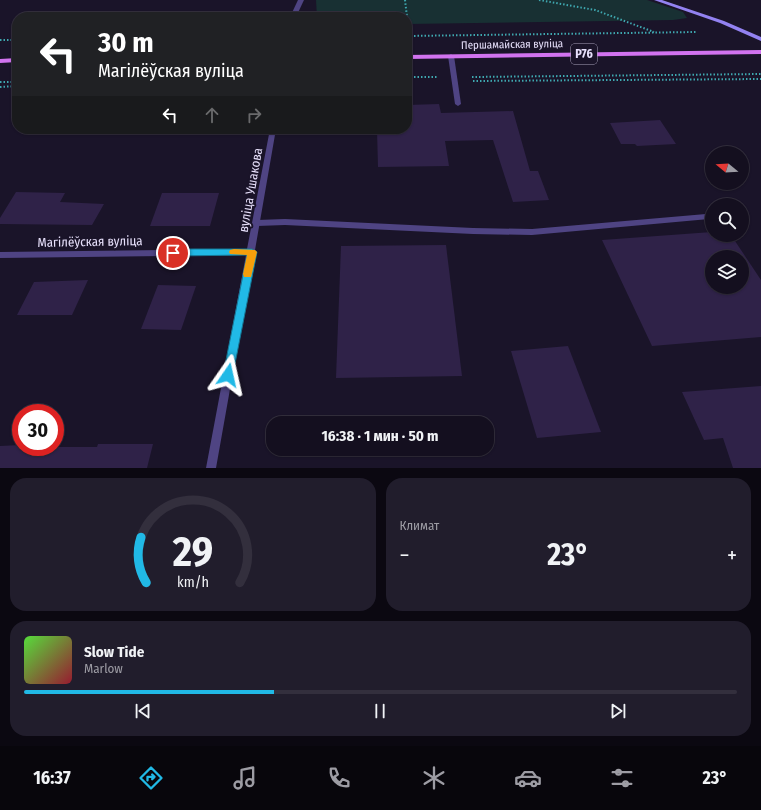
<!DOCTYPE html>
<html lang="ru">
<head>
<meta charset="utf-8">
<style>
	body { margin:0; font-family:"Fira Sans Condensed",sans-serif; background:#211d2c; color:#f1f3f6; height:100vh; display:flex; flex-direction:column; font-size:15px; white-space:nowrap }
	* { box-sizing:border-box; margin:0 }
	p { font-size:13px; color:#9d9ca4 }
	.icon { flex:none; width:22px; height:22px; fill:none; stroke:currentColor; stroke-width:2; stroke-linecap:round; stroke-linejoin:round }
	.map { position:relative; height:468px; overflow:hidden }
	.panel { display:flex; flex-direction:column; gap:10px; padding:10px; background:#0b0811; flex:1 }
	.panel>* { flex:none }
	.top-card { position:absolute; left:12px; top:12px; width:400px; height:122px; border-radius:16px; box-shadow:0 1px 3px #0004,0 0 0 1px #332f3d; background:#202124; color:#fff; overflow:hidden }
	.needle { width:26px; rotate:288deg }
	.buttons { position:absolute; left:705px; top:146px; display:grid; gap:8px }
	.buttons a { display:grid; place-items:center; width:44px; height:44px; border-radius:50%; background:#140f1f; box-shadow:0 1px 3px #0004,0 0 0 1px #332f3d; font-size:20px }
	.speed { position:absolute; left:12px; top:404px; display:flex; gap:8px; font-size:20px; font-weight:700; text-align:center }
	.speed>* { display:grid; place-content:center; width:52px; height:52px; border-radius:50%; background:#140f1f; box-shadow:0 1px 3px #0004,0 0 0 1px #332f3d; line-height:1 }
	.speed .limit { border:6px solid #d22; background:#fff; color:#111 }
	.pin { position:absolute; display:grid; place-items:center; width:34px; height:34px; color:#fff; margin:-17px; border:2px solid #fff; border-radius:50%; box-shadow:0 1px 4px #0007 }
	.me { position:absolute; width:44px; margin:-22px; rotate:11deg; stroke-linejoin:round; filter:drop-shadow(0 0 3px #0008) }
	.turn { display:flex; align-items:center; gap:14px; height:84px; padding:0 20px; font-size:18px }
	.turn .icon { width:52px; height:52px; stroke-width:2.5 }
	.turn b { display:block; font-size:28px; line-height:34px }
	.lanes { display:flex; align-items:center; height:38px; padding:0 20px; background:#0003; justify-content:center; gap:20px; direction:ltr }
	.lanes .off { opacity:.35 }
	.big { font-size:30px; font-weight:700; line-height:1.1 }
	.panel .tile { flex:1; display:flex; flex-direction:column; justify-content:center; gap:6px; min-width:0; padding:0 14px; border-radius:16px; background:#211d2c }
	.panel .dial { align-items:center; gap:0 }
	.dial svg { height:104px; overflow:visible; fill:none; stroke:#332f3d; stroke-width:7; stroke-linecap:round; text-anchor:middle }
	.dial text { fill:#f1f3f6; stroke:none }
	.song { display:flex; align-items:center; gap:12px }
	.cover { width:48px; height:48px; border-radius:6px; background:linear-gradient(135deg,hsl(110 70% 55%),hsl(350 70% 35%)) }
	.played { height:4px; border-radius:2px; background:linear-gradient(90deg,#21b9e6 35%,#332f3d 35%) }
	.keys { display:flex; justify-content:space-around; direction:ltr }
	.heat { display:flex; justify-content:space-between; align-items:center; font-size:22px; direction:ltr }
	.panel .tiles { flex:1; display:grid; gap:10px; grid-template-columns:1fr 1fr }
	.tile:last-child { grid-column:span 2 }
	.trip { position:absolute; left:266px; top:416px; width:228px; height:40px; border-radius:16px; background:#140f1f; box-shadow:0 1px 3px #0004,0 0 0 1px #332f3d; font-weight:700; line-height:40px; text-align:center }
	.menu { display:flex; height:64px; justify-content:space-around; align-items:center; background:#08060c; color:#9d9ca4 }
	.menu .icon { width:28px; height:28px }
	.menu .selected { color:#21b9e6 }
	.menu b { font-size:18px; color:#f1f3f6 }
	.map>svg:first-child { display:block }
	.green { fill:#183033 }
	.building { fill:#2f2248; fill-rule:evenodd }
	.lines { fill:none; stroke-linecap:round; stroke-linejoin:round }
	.path { stroke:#3fa8b0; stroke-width:2; stroke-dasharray:1.5 2; stroke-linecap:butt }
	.service { fill:#4f4483; fill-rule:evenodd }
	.minor { fill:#4f4483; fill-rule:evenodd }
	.secondary { fill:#9382f1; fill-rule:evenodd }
	.primary { fill:#d173ef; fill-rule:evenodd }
	.route { fill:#21b9e6; stroke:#157896 }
	.slow { fill:#f59e0b }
	.labels { text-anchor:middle; stroke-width:4; stroke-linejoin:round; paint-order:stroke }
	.far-street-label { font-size:11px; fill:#e7e0fb; stroke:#1a1429 }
	.shield { fill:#1a1429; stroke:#aaa3bc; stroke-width:1 }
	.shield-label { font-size:12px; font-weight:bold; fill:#e7e0fb }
	.street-label { font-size:13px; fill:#e7e0fb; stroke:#1a1429 }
</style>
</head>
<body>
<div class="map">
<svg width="761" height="468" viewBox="0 0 761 468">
	<rect width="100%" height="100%" fill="#1a1429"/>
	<polygon class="green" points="316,0 647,0 683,12 687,18 673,20 407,24 407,17 317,17"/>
	<g class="building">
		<polygon points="439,104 441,113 513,111 530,171 538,171 549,200 513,202 493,140 445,141 449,166 378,167 377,130 407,129 407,105"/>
		<polygon points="660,120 676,144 637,146 635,144 621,144 610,123"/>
		<polygon points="16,192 65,193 60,202 104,204 92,225 0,224 0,218"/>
		<polygon points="162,193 219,193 210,226 150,226"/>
		<path d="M712,232V235H731L761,280V337L652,346L602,240ZM712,257H742V287H712Z"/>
		<polygon points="446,245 462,376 336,378 341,246"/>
		<polygon points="88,280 72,315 17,315 34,282"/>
		<polygon points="158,285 196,286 181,330 141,329"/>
		<polygon points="568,346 601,432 537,438 511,351"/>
		<polygon points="761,386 761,468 733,468 723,438 704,440 682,392"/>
		<polygon points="98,444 153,444 147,468 0,468 0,446 21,445 21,447 97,447"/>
	</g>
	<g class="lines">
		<g class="path">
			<polyline points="405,0 407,17"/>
			<polyline points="539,0 595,10 654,32"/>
			<polyline points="407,17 409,41"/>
			<polyline points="407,36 696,32"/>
			<polyline points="0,40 17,40"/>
			<polyline points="407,77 437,77"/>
			<polyline points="472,77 761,74"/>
			<polyline points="473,81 761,79"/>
			<polyline points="0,82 17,82"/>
			<polyline points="0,87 17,86"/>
		</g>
		<g class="service">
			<polygon points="451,54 454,56 461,104 458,106 455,104 448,56"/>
			<polygon points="706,214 710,217 709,219 532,235 473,234 285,225 257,226 253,223 257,220 285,219 473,228 532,229"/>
		</g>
		<g class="minor">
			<polygon points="298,0 304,0 296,17 290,17"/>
			<polygon points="270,129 276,129 255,250 256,252 254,254 216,468 206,468 246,255 0,258 0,252 247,249"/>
		</g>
		<polygon class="secondary" points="654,0 662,0 724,21 761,37 761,41 720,23"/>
		<g class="primary">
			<polygon points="761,50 761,54 407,59 407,55"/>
			<polygon points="17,58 17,62 0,63 0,59"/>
		</g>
	</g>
	<polygon class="route" points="173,249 252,249 257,252 232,379 228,380 225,379 223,375 247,255 173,256 169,253"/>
	<polygon class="slow" points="234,249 255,250 257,252 251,277 244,277 243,274 247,255 230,254 229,252 230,250"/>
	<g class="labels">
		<g class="far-street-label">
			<text transform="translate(512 44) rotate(-1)" y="4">Першамайская вуліца</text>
		</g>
		<rect class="shield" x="571" y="44" width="26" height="20" rx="3"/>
		<g class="shield-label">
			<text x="584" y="58">Р76</text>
		</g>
		<g class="street-label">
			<text transform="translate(250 190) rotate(-80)" y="5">вуліца Ушакова</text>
			<text transform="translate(90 241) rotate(-1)" y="5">Магілёўская вуліца</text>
		</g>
	</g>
</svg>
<div class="buttons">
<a><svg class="needle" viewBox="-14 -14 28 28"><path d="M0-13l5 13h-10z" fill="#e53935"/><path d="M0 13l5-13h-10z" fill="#9d9ca4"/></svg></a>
<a><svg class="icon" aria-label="search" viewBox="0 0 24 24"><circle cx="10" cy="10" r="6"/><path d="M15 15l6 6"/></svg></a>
<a><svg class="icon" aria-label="layers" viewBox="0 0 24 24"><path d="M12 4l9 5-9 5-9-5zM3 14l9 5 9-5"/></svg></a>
</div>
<div class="speed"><div class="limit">30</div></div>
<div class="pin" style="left:173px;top:253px;background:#d93025"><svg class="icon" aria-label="arrive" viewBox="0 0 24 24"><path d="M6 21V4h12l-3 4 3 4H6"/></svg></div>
<svg class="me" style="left:228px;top:375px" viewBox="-20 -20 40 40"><path d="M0-17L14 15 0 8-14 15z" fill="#21b9e6" stroke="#fff" stroke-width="4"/></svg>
<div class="trip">16:38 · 1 мин · 50 m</div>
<div class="top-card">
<div class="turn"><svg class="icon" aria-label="left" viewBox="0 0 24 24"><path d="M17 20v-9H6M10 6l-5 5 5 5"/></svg><div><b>30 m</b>Магілёўская вуліца</div></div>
<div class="lanes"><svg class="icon" aria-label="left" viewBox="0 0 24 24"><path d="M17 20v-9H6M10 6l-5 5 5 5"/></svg><svg class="icon off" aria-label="ahead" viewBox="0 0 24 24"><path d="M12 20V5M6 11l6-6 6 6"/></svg><svg class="icon off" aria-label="right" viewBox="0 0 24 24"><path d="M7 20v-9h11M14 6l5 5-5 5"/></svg></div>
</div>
</div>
<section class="panel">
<div class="tiles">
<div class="tile dial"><svg viewBox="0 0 100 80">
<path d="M14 69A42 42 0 1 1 86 69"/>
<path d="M14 69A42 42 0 0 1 10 34" stroke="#21b9e6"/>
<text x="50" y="56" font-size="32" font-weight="700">29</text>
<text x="50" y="72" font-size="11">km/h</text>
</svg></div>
<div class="tile"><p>Климат</p>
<div class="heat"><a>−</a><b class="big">23°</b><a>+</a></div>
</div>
<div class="tile">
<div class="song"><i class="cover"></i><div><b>Slow Tide</b><p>Marlow</p></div></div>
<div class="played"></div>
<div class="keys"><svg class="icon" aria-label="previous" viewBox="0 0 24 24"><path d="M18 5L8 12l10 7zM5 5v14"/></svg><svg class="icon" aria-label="pause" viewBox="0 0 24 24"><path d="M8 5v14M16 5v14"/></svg><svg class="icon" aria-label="next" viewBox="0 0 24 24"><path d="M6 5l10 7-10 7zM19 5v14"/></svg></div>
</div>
</div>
</section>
<nav class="menu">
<b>16:37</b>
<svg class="icon selected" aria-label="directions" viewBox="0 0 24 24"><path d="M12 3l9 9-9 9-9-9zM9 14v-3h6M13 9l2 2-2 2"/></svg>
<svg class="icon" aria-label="music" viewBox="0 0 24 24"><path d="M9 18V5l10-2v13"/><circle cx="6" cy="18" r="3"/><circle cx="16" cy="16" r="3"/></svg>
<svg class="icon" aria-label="phone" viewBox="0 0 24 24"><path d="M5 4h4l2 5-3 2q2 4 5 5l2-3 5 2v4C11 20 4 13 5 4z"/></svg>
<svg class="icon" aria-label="climate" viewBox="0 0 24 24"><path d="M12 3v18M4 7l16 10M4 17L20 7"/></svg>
<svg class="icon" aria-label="car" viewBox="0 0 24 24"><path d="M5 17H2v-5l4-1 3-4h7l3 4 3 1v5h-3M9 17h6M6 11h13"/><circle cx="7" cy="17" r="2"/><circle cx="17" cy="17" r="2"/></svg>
<svg class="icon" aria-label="filters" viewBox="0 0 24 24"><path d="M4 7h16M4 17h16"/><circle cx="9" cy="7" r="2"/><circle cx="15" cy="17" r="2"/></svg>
<b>23°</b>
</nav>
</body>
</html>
